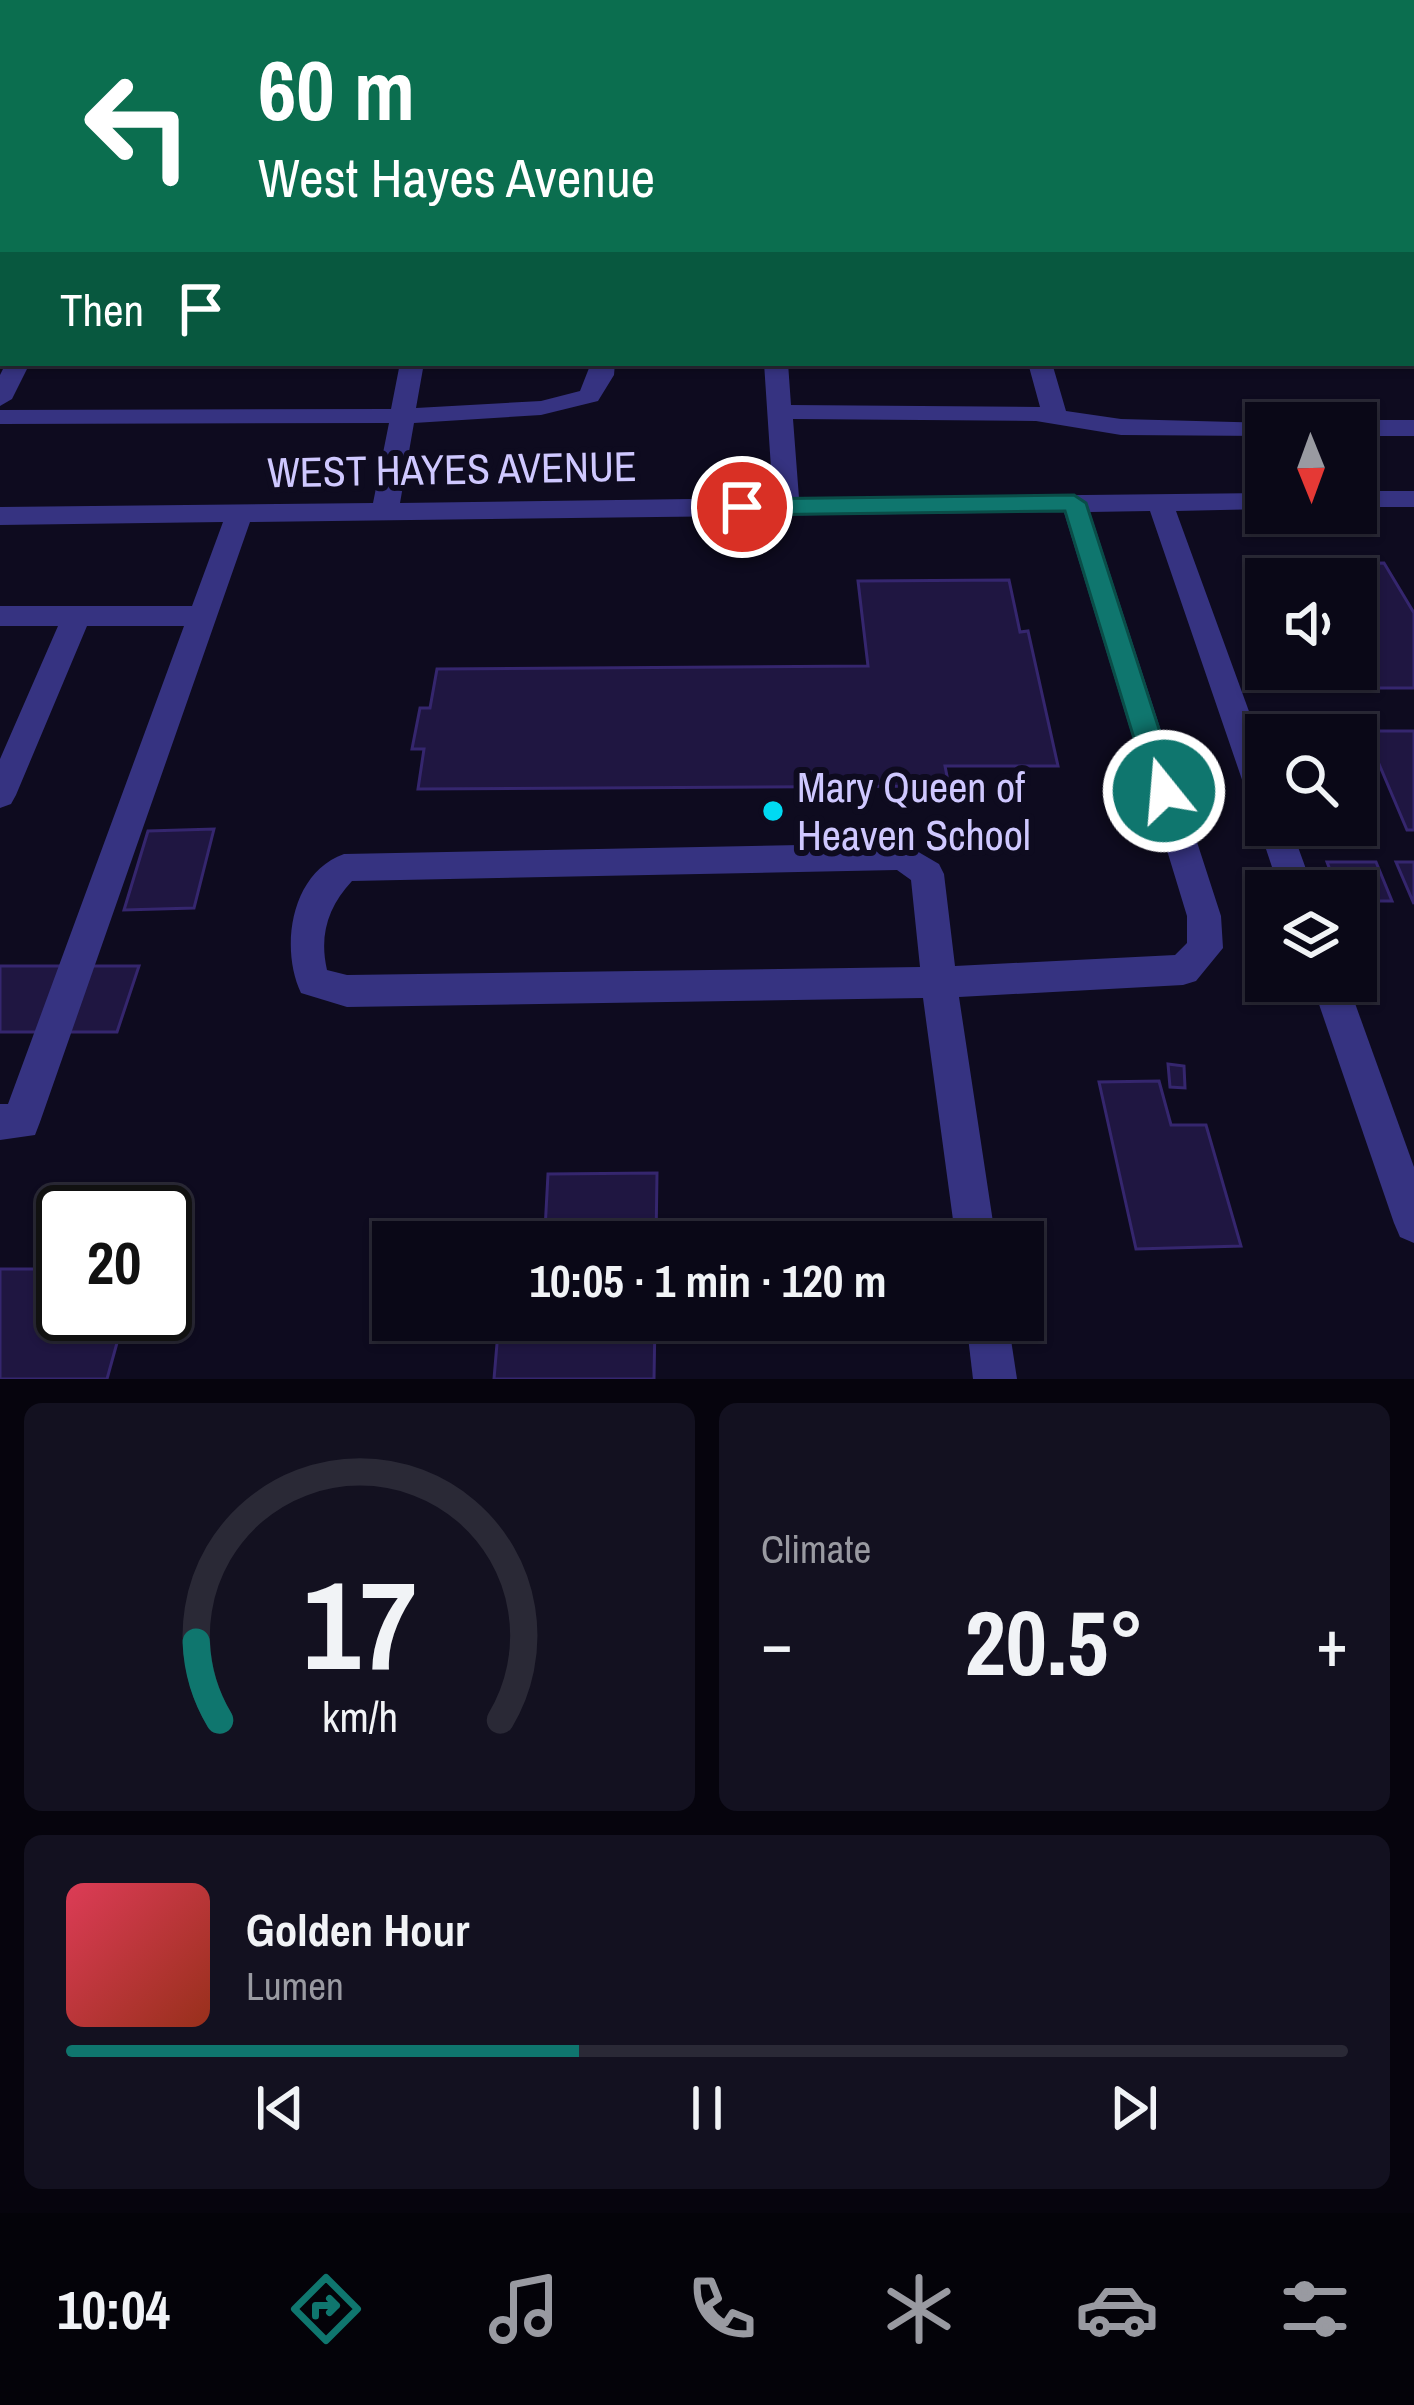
<!DOCTYPE html>
<html lang="en">
<head>
<meta charset="utf-8">
<style>
	body { margin:0; font-family:"Archivo Narrow",sans-serif; background:#131120; color:#f1f3f6; height:100vh; display:flex; flex-direction:column; font-size:45px; white-space:nowrap }
	* { box-sizing:border-box; margin:0 }
	p { font-size:39px; color:#999aa1 }
	.icon { flex:none; width:66px; height:66px; fill:none; stroke:currentColor; stroke-width:2; stroke-linecap:round; stroke-linejoin:round }
	.map { position:relative; height:1379px; overflow:hidden }
	.drawer { display:flex; flex-direction:column; gap:24px; padding:24px; background:#06040d; flex:1 }
	.drawer>* { flex:none }
	.guide { position:absolute; left:0px; top:0px; width:1416px; height:366px; box-shadow:0 3px 9px #0004,0 0 0 3px #2a2936; background:#0b6e4f; color:#fff; overflow:hidden }
	.needle { width:78px; rotate:179deg }
	.controls { position:absolute; left:1245px; top:402px; display:grid; gap:24px }
	.controls a { display:grid; place-items:center; width:132px; height:132px; border-radius:0px; background:#0a0817; box-shadow:0 3px 9px #0004,0 0 0 3px #2a2936; font-size:60px }
	.speed { position:absolute; left:36px; top:1185px; display:flex; gap:24px; font-size:60px; font-weight:700; text-align:center }
	.speed>* { display:grid; place-content:center; width:156px; height:156px; border-radius:50%; background:#0a0817; box-shadow:0 3px 9px #0004,0 0 0 3px #2a2936; line-height:1 }
	.speed .limit { border:6px solid #111; border-radius:18px; background:#fff; color:#111 }
	.pin { position:absolute; display:grid; place-items:center; width:102px; height:102px; color:#fff; margin:-51px; border:6px solid #fff; border-radius:50%; box-shadow:0 3px 12px #0007 }
	.me { position:absolute; width:132px; margin:-66px; rotate:343deg; stroke-linejoin:round; filter:drop-shadow(0 0 9px #0008) }
	.turn { display:flex; align-items:center; gap:42px; height:252px; padding:0 60px; font-size:54px }
	.turn .icon { width:156px; height:156px; stroke-width:2.5 }
	.turn b { display:block; font-size:84px; line-height:102px }
	.then { display:flex; align-items:center; height:114px; padding:0 60px; background:#0003; gap:24px; font-size:45px }
	.big { font-size:90px; font-weight:700; line-height:1.1 }
	.drawer .card { flex:1; display:flex; flex-direction:column; justify-content:center; gap:18px; min-width:0; padding:0 42px; border-radius:18px; background:#131120 }
	.drawer .dial { align-items:center; gap:0 }
	.dial svg { height:312px; overflow:visible; fill:none; stroke:#2a2936; stroke-width:7; stroke-linecap:round; text-anchor:middle }
	.dial text { fill:#f1f3f6; stroke:none }
	.song { display:flex; align-items:center; gap:36px }
	.cover { width:144px; height:144px; border-radius:18px; background:linear-gradient(135deg,hsl(350 70% 55%),hsl(10 70% 35%)) }
	.played { height:12px; border-radius:6px; background:linear-gradient(90deg,#0f766e 40%,#2a2936 40%) }
	.keys { display:flex; justify-content:space-around; direction:ltr }
	.heat { display:flex; justify-content:space-between; align-items:center; font-size:66px; direction:ltr }
	.drawer .tiles { flex:1; display:grid; gap:24px; grid-template-columns:1fr 1fr }
	.card:last-child { grid-column:span 2 }
	.trip { position:absolute; left:372px; top:1221px; width:672px; height:120px; border-radius:0px; background:#0a0817; box-shadow:0 3px 9px #0004,0 0 0 3px #2a2936; font-weight:700; line-height:120px; text-align:center }
	.tabs { display:flex; height:192px; justify-content:space-around; align-items:center; background:#040309; color:#999aa1 }
	.tabs .icon { width:84px; height:84px }
	.tabs .current { color:#0f766e }
	.tabs b { font-size:54px; color:#f1f3f6 }
	.map>svg:first-child { display:block }
	.building { fill:#1f1641; stroke:#35266e; stroke-width:3 }
	.lines { fill:none; stroke-linecap:round; stroke-linejoin:round }
	.minor { fill:#363381; fill-rule:evenodd }
	.route { fill:#0f766e; stroke:#0a4d48; stroke-width:3 }
	.poi-dot { fill:#00daf3; stroke:#0e0b1f; stroke-width:4.5 }
	.labels { text-anchor:middle; stroke-width:12; stroke-linejoin:round; paint-order:stroke }
	.street-label { font-size:42px; fill:#cfc8ff; stroke:#0e0b1f }
	.poi-label { font-size:42px; fill:#cfc8ff; stroke:#0e0b1f; text-anchor:start }
</style>
</head>
<body>
<div class="map">
<svg width="1414" height="1379" viewBox="0 0 1414 1379">
	<rect width="100%" height="100%" fill="#0e0b1f"/>
	<g class="building">
		<polygon points="1384,563 1414,613 1414,688 1347,688 1339,669 1356,669 1356,579 1300,579 1293,564"/>
		<polygon points="1009,580 1020,632 1028,631 1058,766 945,766 949,786 418,789 424,749 412,749 420,708 430,708 437,669 868,666 858,581"/>
		<polygon points="1365,731 1414,731 1414,830 1407,830"/>
		<polygon points="214,829 194,908 124,910 148,831"/>
		<polygon points="1327,862 1376,862 1392,901 1356,901 1356,891 1338,891"/>
		<polygon points="1396,862 1414,862 1414,904"/>
		<polygon points="0,966 139,966 117,1032 0,1032"/>
		<polygon points="1168,1064 1184,1066 1185,1088 1170,1087"/>
		<polygon points="1159,1081 1171,1125 1206,1125 1241,1246 1136,1249 1099,1082"/>
		<polygon points="657,1173 656,1242 506,1242 507,1230 545,1230 548,1174"/>
		<polygon points="0,1269 56,1269 44,1309 63,1309 63,1314 125,1314 107,1379 0,1379"/>
		<polygon points="499,1320 655,1320 654,1379 494,1379"/>
	</g>
	<g class="lines">
		<g class="minor">
			<polygon points="794,0 810,0 811,3 795,3"/>
			<polygon points="844,0 860,0 861,3 845,3"/>
			<polygon points="1085,0 1101,0 1103,3 1087,3"/>
			<polygon points="1138,0 1157,0 1159,3 1140,3"/>
			<polygon points="1246,0 1262,0 1263,3 1247,3"/>
			<polygon points="1353,0 1369,0 1371,3 1355,3"/>
			<rect x="1413" y="36" width="1" height="10"/>
			<rect x="0" y="54" width="3" height="10"/>
			<polygon points="3,91 3,106 0,107 0,92"/>
			<rect x="1413" y="120" width="1" height="12"/>
			<polygon points="3,270 3,286 0,287 0,271"/>
			<rect x="1413" y="316" width="1" height="14"/>
			<polygon points="1413,352 1414,352 1414,367 1404,363 1413,363"/>
			<polygon points="6,363 30,363 12,399 0,406 0,375"/>
			<path d="M400,363H424L416,408L541,401L580,391L591,363H615L614,375L598,401L541,415L414,423L400,503L773,498L764,363H788L791,405L1040,407L1028,363H1052L1066,411L1121,419L1275,423H1266V436L1121,435L1036,421L793,419L799,498L1266,493V509L1176,511L1266,758V825H1290L1314,891H1280L1258,825L1264,815L1255,812L1250,803L1150,511L1090,512L1221,916L1223,948L1196,981L1183,985L959,997L996,1242H956L923,998L347,1007L301,993C280,949 290,873 344,854L903,843L939,864L944,874L955,966L1175,955L1187,943V916L1064,512L250,522L40,1122L35,1135L0,1140V1104H8L184,626H87L16,795L11,804L0,808V759L58,626H0V606H192L223,522L0,525V507L373,503L389,423L0,424V410L391,409ZM897,870L911,880L920,967L347,975L327,970C319,935 328,907 352,881Z"/>
			<polygon points="1356,420 1414,420 1414,436 1356,436 1356,423 1347,423"/>
			<rect x="1356" y="491" width="58" height="16"/>
			<polygon points="1311,981 1347,981 1414,1167 1414,1243 1400,1237 1394,1223"/>
			<polygon points="966,1320 1008,1320 1017,1379 973,1379"/>
		</g>
	</g>
	<polygon class="route" points="1074,495 1086,503 1179,791 1175,799 1154,799 1150,791 1065,511 742,515 730,507 742,499"/>
	<circle class="poi-dot" cx="773" cy="811" r="12"/>
	<g class="labels">
		<g class="street-label">
			<text transform="translate(452 469) rotate(-1)" y="15">WEST HAYES AVENUE</text>
		</g>
		<g class="poi-label">
			<text x="797" y="802">Mary Queen of<tspan x="797" dy="48">Heaven School</tspan></text>
		</g>
	</g>
</svg>
<div class="controls">
<a><svg class="needle" viewBox="-14 -14 28 28"><path d="M0-13l5 13h-10z" fill="#e53935"/><path d="M0 13l5-13h-10z" fill="#999aa1"/></svg></a>
<a><svg class="icon" aria-label="sound" viewBox="0 0 24 24"><path d="M4 9h4l5-4v14l-5-4H4zM17 9q2 3 0 6"/></svg></a>
<a><svg class="icon" aria-label="search" viewBox="0 0 24 24"><circle cx="10" cy="10" r="6"/><path d="M15 15l6 6"/></svg></a>
<a><svg class="icon" aria-label="layers" viewBox="0 0 24 24"><path d="M12 4l9 5-9 5-9-5zM3 14l9 5 9-5"/></svg></a>
</div>
<div class="speed"><div class="limit">20</div></div>
<div class="pin" style="left:742px;top:507px;background:#d93025"><svg class="icon" aria-label="arrive" viewBox="0 0 24 24"><path d="M6 21V4h12l-3 4 3 4H6"/></svg></div>
<svg class="me" style="left:1164px;top:791px" viewBox="-20 -20 40 40"><circle r="17" fill="#0f766e" stroke="#fff" stroke-width="3"/><path d="M0-11L8 9 0 5-8 9z" fill="#fff"/></svg>
<div class="trip">10:05 · 1 min · 120 m</div>
<div class="guide">
<div class="turn"><svg class="icon" aria-label="left" viewBox="0 0 24 24"><path d="M17 20v-9H6M10 6l-5 5 5 5"/></svg><div><b>60 m</b>West Hayes Avenue</div></div>
<div class="then">Then<svg class="icon" aria-label="arrive" viewBox="0 0 24 24"><path d="M6 21V4h12l-3 4 3 4H6"/></svg></div>
</div>
</div>
<section class="drawer">
<div class="tiles">
<div class="card dial"><svg viewBox="0 0 100 80">
<path d="M14 69A42 42 0 1 1 86 69"/>
<path d="M14 69A42 42 0 0 1 8 49" stroke="#0f766e"/>
<text x="50" y="56" font-size="32" font-weight="700">17</text>
<text x="50" y="72" font-size="11">km/h</text>
</svg></div>
<div class="card"><p>Climate</p>
<div class="heat"><a>−</a><b class="big">20.5°</b><a>+</a></div>
</div>
<div class="card">
<div class="song"><i class="cover"></i><div><b>Golden Hour</b><p>Lumen</p></div></div>
<div class="played"></div>
<div class="keys"><svg class="icon" aria-label="previous" viewBox="0 0 24 24"><path d="M18 5L8 12l10 7zM5 5v14"/></svg><svg class="icon" aria-label="pause" viewBox="0 0 24 24"><path d="M8 5v14M16 5v14"/></svg><svg class="icon" aria-label="next" viewBox="0 0 24 24"><path d="M6 5l10 7-10 7zM19 5v14"/></svg></div>
</div>
</div>
</section>
<nav class="tabs">
<b>10:04</b>
<svg class="icon current" aria-label="directions" viewBox="0 0 24 24"><path d="M12 3l9 9-9 9-9-9zM9 14v-3h6M13 9l2 2-2 2"/></svg>
<svg class="icon" aria-label="music" viewBox="0 0 24 24"><path d="M9 18V5l10-2v13"/><circle cx="6" cy="18" r="3"/><circle cx="16" cy="16" r="3"/></svg>
<svg class="icon" aria-label="phone" viewBox="0 0 24 24"><path d="M5 4h4l2 5-3 2q2 4 5 5l2-3 5 2v4C11 20 4 13 5 4z"/></svg>
<svg class="icon" aria-label="climate" viewBox="0 0 24 24"><path d="M12 3v18M4 7l16 10M4 17L20 7"/></svg>
<svg class="icon" aria-label="car" viewBox="0 0 24 24"><path d="M5 17H2v-5l4-1 3-4h7l3 4 3 1v5h-3M9 17h6M6 11h13"/><circle cx="7" cy="17" r="2"/><circle cx="17" cy="17" r="2"/></svg>
<svg class="icon" aria-label="filters" viewBox="0 0 24 24"><path d="M4 7h16M4 17h16"/><circle cx="9" cy="7" r="2"/><circle cx="15" cy="17" r="2"/></svg>
</nav>
</body>
</html>
